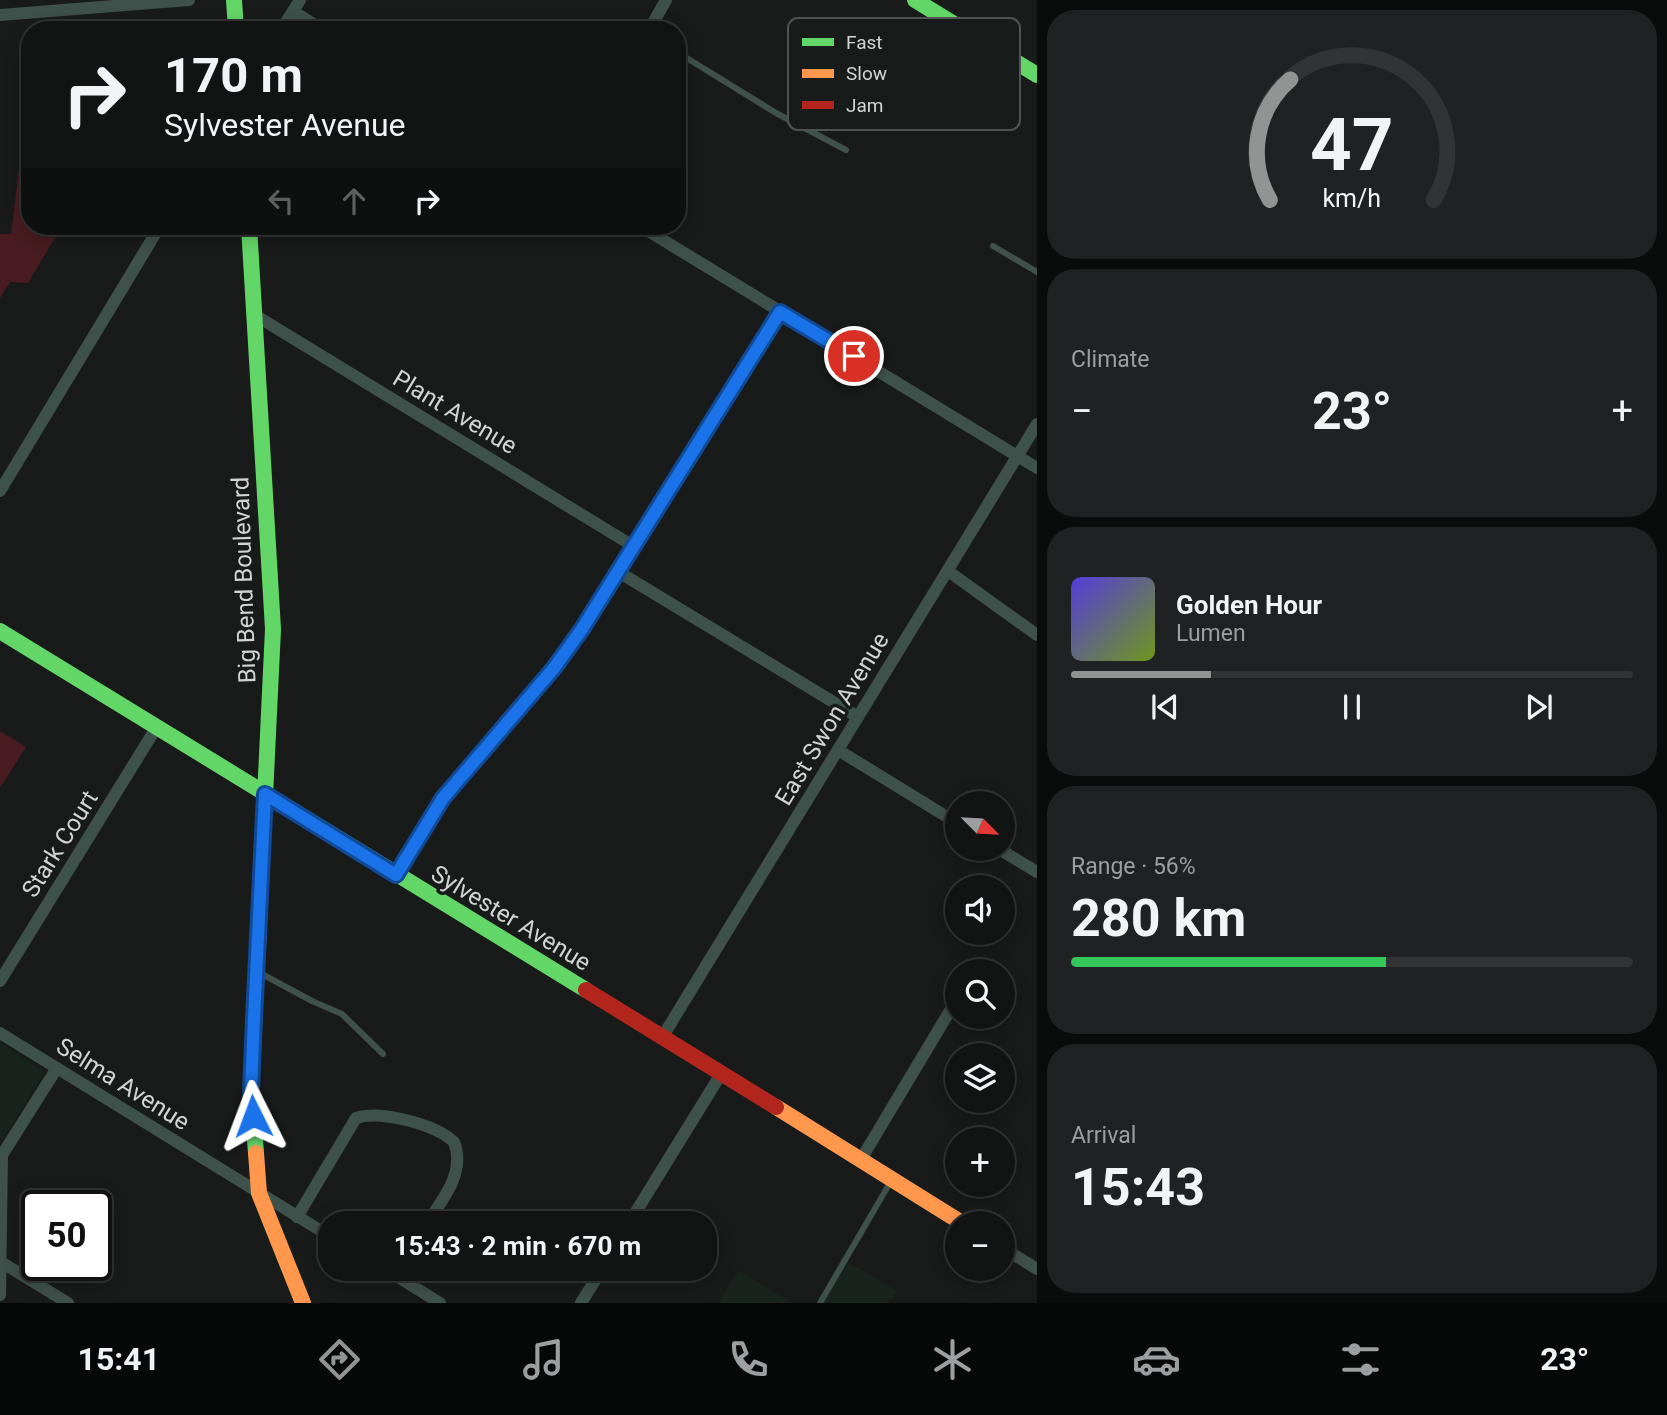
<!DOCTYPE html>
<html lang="en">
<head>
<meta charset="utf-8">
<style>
	body { margin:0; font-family:Roboto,sans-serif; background:#1f2122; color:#f1f3f6; height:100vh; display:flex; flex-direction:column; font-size:26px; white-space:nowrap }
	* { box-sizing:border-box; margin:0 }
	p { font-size:23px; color:#9c9ea0 }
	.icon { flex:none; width:38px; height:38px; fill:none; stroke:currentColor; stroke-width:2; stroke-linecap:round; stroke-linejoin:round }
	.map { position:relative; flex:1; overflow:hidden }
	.sheet { display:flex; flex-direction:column; gap:10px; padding:10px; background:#0a0b0b; width:630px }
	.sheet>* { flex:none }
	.banner { position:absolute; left:21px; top:21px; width:665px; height:214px; border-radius:28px; box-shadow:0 4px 18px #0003,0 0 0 2px #313334; background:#121414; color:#f1f3f6; overflow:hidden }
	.needle { width:46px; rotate:114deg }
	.fabs { position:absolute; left:945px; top:791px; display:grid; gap:14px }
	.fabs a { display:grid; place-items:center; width:70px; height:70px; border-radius:50%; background:#121414; box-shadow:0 4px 18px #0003,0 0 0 2px #313334; font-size:35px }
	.speed { position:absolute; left:21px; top:1190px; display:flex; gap:14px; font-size:35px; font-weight:700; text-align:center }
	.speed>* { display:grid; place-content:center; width:91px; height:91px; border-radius:50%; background:#121414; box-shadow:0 4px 18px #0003,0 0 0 2px #313334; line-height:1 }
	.speed .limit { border:4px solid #111; border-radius:10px; background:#fff; color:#111 }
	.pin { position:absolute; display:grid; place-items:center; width:60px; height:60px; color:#fff; margin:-30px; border:4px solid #fff; border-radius:50%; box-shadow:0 2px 7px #0007 }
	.me { position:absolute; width:77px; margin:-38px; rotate:357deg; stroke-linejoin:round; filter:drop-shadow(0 0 5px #0008) }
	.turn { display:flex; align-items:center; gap:24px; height:147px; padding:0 28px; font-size:32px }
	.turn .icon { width:91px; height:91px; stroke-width:2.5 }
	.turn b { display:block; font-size:49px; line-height:60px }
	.lanes { display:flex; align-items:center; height:66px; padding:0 28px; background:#0003; justify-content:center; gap:35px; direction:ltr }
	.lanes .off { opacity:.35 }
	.big { font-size:52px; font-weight:700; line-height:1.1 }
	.sheet .tile { flex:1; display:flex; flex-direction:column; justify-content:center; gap:10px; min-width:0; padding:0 24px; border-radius:28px; background:#1f2122 }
	.sheet .dial { align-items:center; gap:0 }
	.dial svg { height:182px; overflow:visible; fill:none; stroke:#313334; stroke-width:7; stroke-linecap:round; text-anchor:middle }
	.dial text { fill:#f1f3f6; stroke:none }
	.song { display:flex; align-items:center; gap:21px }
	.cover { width:84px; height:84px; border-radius:10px; background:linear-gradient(135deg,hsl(250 70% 55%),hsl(80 70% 35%)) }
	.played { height:7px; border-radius:4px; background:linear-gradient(90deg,#919493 25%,#313334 25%) }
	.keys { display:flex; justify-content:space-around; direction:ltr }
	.heat { display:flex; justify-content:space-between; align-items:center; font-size:38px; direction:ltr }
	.charge { height:10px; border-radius:5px; background:linear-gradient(90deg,#34c759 56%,#313334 0) }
	.trip { position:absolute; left:318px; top:1211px; width:399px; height:70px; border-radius:28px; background:#121414; box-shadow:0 4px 18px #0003,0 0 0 2px #313334; font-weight:700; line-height:70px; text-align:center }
	.dock { display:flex; height:112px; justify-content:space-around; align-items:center; background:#070808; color:#9c9ea0 }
	.dock .icon { width:49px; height:49px }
	.dock .current { color:#919493 }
	.dock b { font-size:32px; color:#f1f3f6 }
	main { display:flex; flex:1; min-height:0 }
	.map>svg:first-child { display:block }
	.built { fill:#18231e }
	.green { fill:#481c20 }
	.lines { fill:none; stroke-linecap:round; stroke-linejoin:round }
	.lane { stroke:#3f514b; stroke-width:6 }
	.street { stroke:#3f514b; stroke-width:12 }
	.fast { stroke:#63d668; stroke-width:16 }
	.slow { stroke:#ff974d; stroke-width:16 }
	.jam { stroke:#b3261e; stroke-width:16 }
	.route-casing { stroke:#114b97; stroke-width:18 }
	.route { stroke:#1a73e8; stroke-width:12 }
	.labels { text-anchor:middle; stroke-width:7; stroke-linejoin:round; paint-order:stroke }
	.street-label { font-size:24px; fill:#d2d5d4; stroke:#171c1a }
	.key { fill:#171c1a; stroke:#4f5452; stroke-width:2 }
	.key-label { font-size:19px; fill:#d2d5d4 }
</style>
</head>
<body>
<main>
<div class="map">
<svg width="1037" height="1303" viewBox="0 0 1037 1303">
	<rect width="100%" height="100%" fill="#181b1a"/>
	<g class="built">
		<polygon points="0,1043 42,1070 44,1073 3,1140 0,1138"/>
		<polygon points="848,1262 897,1291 889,1303 821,1303"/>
		<polygon points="739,1270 792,1303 718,1303"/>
	</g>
	<g class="green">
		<polygon points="19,169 30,170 30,226 62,226 28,283 10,282 0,298 0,234 11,234"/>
		<polygon points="0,731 26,747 0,788"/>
	</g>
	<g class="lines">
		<g class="lane">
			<polyline points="677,52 776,113 846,150"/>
			<polyline points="993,246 1037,272"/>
			<polyline points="260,973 312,1001 342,1014 383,1054"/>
			<polyline points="820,1303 891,1181"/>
		</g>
		<g class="street">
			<polyline points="293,11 323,30"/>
			<polyline points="0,15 189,0"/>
			<polyline points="281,30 300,0"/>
			<polyline points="649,30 666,0"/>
			<polyline points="640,226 1037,468"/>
			<polyline points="255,315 633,546"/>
			<polyline points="0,491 160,226"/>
			<polyline points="617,571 858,717"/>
			<polyline points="948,571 1037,635"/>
			<polyline points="838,750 957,823"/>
			<polyline points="999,849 1037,872"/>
			<polyline points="396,875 443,798 554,668 582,629 780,312"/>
			<polyline points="0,981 156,728"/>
			<polyline points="0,1033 331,1237"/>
			<polyline points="663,1036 1037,424"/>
			<polyline points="860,1161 957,999"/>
			<path d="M297,1217L356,1118C380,1110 435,1124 454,1142C466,1172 443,1199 427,1223"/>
			<polyline points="629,1223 721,1074"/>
			<polyline points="1003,1248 1037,1269"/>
			<polyline points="1,1262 68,1303"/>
			<polyline points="385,1269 440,1303"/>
			<polyline points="0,1295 2,1155 57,1068"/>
			<polyline points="581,1303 602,1269"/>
		</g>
		<g class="fast">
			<polyline points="234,0 236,30"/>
			<polyline points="915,0 1037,75"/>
			<polyline points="249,226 273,629 251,1090 256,1153"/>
			<polyline points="0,631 586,990"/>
		</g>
		<g class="slow">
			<polyline points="776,1107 962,1223"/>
			<polyline points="256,1153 259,1193 303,1303"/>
		</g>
		<polyline class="jam" points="586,990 776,1107"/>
	</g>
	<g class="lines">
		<g class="route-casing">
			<polyline id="route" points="253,1116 251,1090 254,1018 265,794 396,875 443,798 554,668 582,629 780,312 854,356"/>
		</g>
		<use href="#route" class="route"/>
	</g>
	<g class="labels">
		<g class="street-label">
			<text transform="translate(455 412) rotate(31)" y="8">Plant Avenue</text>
			<text transform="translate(244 580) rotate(-92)" y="8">Big Bend Boulevard</text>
			<text transform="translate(832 719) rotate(-59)" y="8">East Swon Avenue</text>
			<text transform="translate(60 844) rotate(-58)" y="8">Stark Court</text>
			<text transform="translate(511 918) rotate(31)" y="8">Sylvester Avenue</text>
			<text transform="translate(123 1084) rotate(32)" y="8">Selma Avenue</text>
		</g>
	</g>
	<rect x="788" y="18" width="232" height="112" rx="10" class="key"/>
	<rect x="802" y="38" width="32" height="8" fill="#63d668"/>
	<rect x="802" y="69" width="32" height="9" fill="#ff974d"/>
	<rect x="802" y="101" width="32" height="8" fill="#b3261e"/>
	<g class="key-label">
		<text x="846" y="49">Fast</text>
		<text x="846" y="80">Slow</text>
		<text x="846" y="112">Jam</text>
	</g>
</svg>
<div class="fabs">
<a><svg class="needle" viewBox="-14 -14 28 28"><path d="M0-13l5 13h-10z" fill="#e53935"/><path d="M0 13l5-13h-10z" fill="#9c9ea0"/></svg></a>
<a><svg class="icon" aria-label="sound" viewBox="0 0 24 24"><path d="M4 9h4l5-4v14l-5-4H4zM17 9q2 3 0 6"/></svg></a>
<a><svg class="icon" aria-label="search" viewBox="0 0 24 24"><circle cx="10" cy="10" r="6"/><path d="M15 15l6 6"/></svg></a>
<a><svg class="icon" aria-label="layers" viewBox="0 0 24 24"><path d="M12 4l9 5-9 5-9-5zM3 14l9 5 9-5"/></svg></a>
<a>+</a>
<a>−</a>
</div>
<div class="speed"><div class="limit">50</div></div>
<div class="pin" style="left:854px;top:356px;background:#d93025"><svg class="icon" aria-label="arrive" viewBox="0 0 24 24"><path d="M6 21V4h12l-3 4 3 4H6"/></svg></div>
<svg class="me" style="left:253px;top:1116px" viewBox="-20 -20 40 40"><path d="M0-17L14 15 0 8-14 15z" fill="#1a73e8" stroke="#fff" stroke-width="4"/></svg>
<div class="trip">15:43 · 2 min · 670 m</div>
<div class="banner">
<div class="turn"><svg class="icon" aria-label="right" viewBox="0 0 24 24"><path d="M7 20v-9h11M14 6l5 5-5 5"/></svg><div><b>170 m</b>Sylvester Avenue</div></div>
<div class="lanes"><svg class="icon off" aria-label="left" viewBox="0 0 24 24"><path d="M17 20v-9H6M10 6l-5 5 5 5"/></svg><svg class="icon off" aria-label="ahead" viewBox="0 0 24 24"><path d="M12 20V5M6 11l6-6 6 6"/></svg><svg class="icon" aria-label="right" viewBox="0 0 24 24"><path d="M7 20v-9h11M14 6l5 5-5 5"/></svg></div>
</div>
</div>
<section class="sheet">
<div class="tile dial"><svg viewBox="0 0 100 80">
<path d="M14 69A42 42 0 1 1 86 69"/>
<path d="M14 69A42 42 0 0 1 23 16" stroke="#919493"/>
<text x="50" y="56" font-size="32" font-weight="700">47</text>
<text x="50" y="72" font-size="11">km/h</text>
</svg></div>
<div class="tile"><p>Climate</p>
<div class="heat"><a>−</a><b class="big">23°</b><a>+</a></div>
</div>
<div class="tile">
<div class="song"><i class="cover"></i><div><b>Golden Hour</b><p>Lumen</p></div></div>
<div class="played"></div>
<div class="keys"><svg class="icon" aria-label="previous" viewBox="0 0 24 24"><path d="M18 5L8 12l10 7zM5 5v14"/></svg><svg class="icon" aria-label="pause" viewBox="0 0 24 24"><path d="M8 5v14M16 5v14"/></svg><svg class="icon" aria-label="next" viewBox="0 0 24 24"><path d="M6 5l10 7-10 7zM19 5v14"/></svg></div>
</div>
<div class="tile"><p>Range · 56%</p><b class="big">280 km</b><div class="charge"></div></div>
<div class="tile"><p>Arrival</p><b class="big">15:43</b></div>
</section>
</main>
<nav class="dock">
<b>15:41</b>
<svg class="icon current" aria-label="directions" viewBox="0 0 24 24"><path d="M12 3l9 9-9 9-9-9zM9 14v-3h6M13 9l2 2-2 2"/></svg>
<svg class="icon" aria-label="music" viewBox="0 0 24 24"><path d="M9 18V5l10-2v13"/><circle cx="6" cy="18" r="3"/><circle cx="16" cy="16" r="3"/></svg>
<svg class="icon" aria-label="phone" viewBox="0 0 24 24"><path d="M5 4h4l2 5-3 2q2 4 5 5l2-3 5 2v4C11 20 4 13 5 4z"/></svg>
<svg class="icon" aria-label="climate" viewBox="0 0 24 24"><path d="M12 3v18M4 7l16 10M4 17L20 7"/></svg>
<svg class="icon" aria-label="car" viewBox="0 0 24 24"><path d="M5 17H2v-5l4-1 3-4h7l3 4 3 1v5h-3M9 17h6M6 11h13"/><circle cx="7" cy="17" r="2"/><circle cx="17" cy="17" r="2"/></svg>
<svg class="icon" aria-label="filters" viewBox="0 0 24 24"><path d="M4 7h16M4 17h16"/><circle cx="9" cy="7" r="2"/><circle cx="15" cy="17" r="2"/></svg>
<b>23°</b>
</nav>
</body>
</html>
